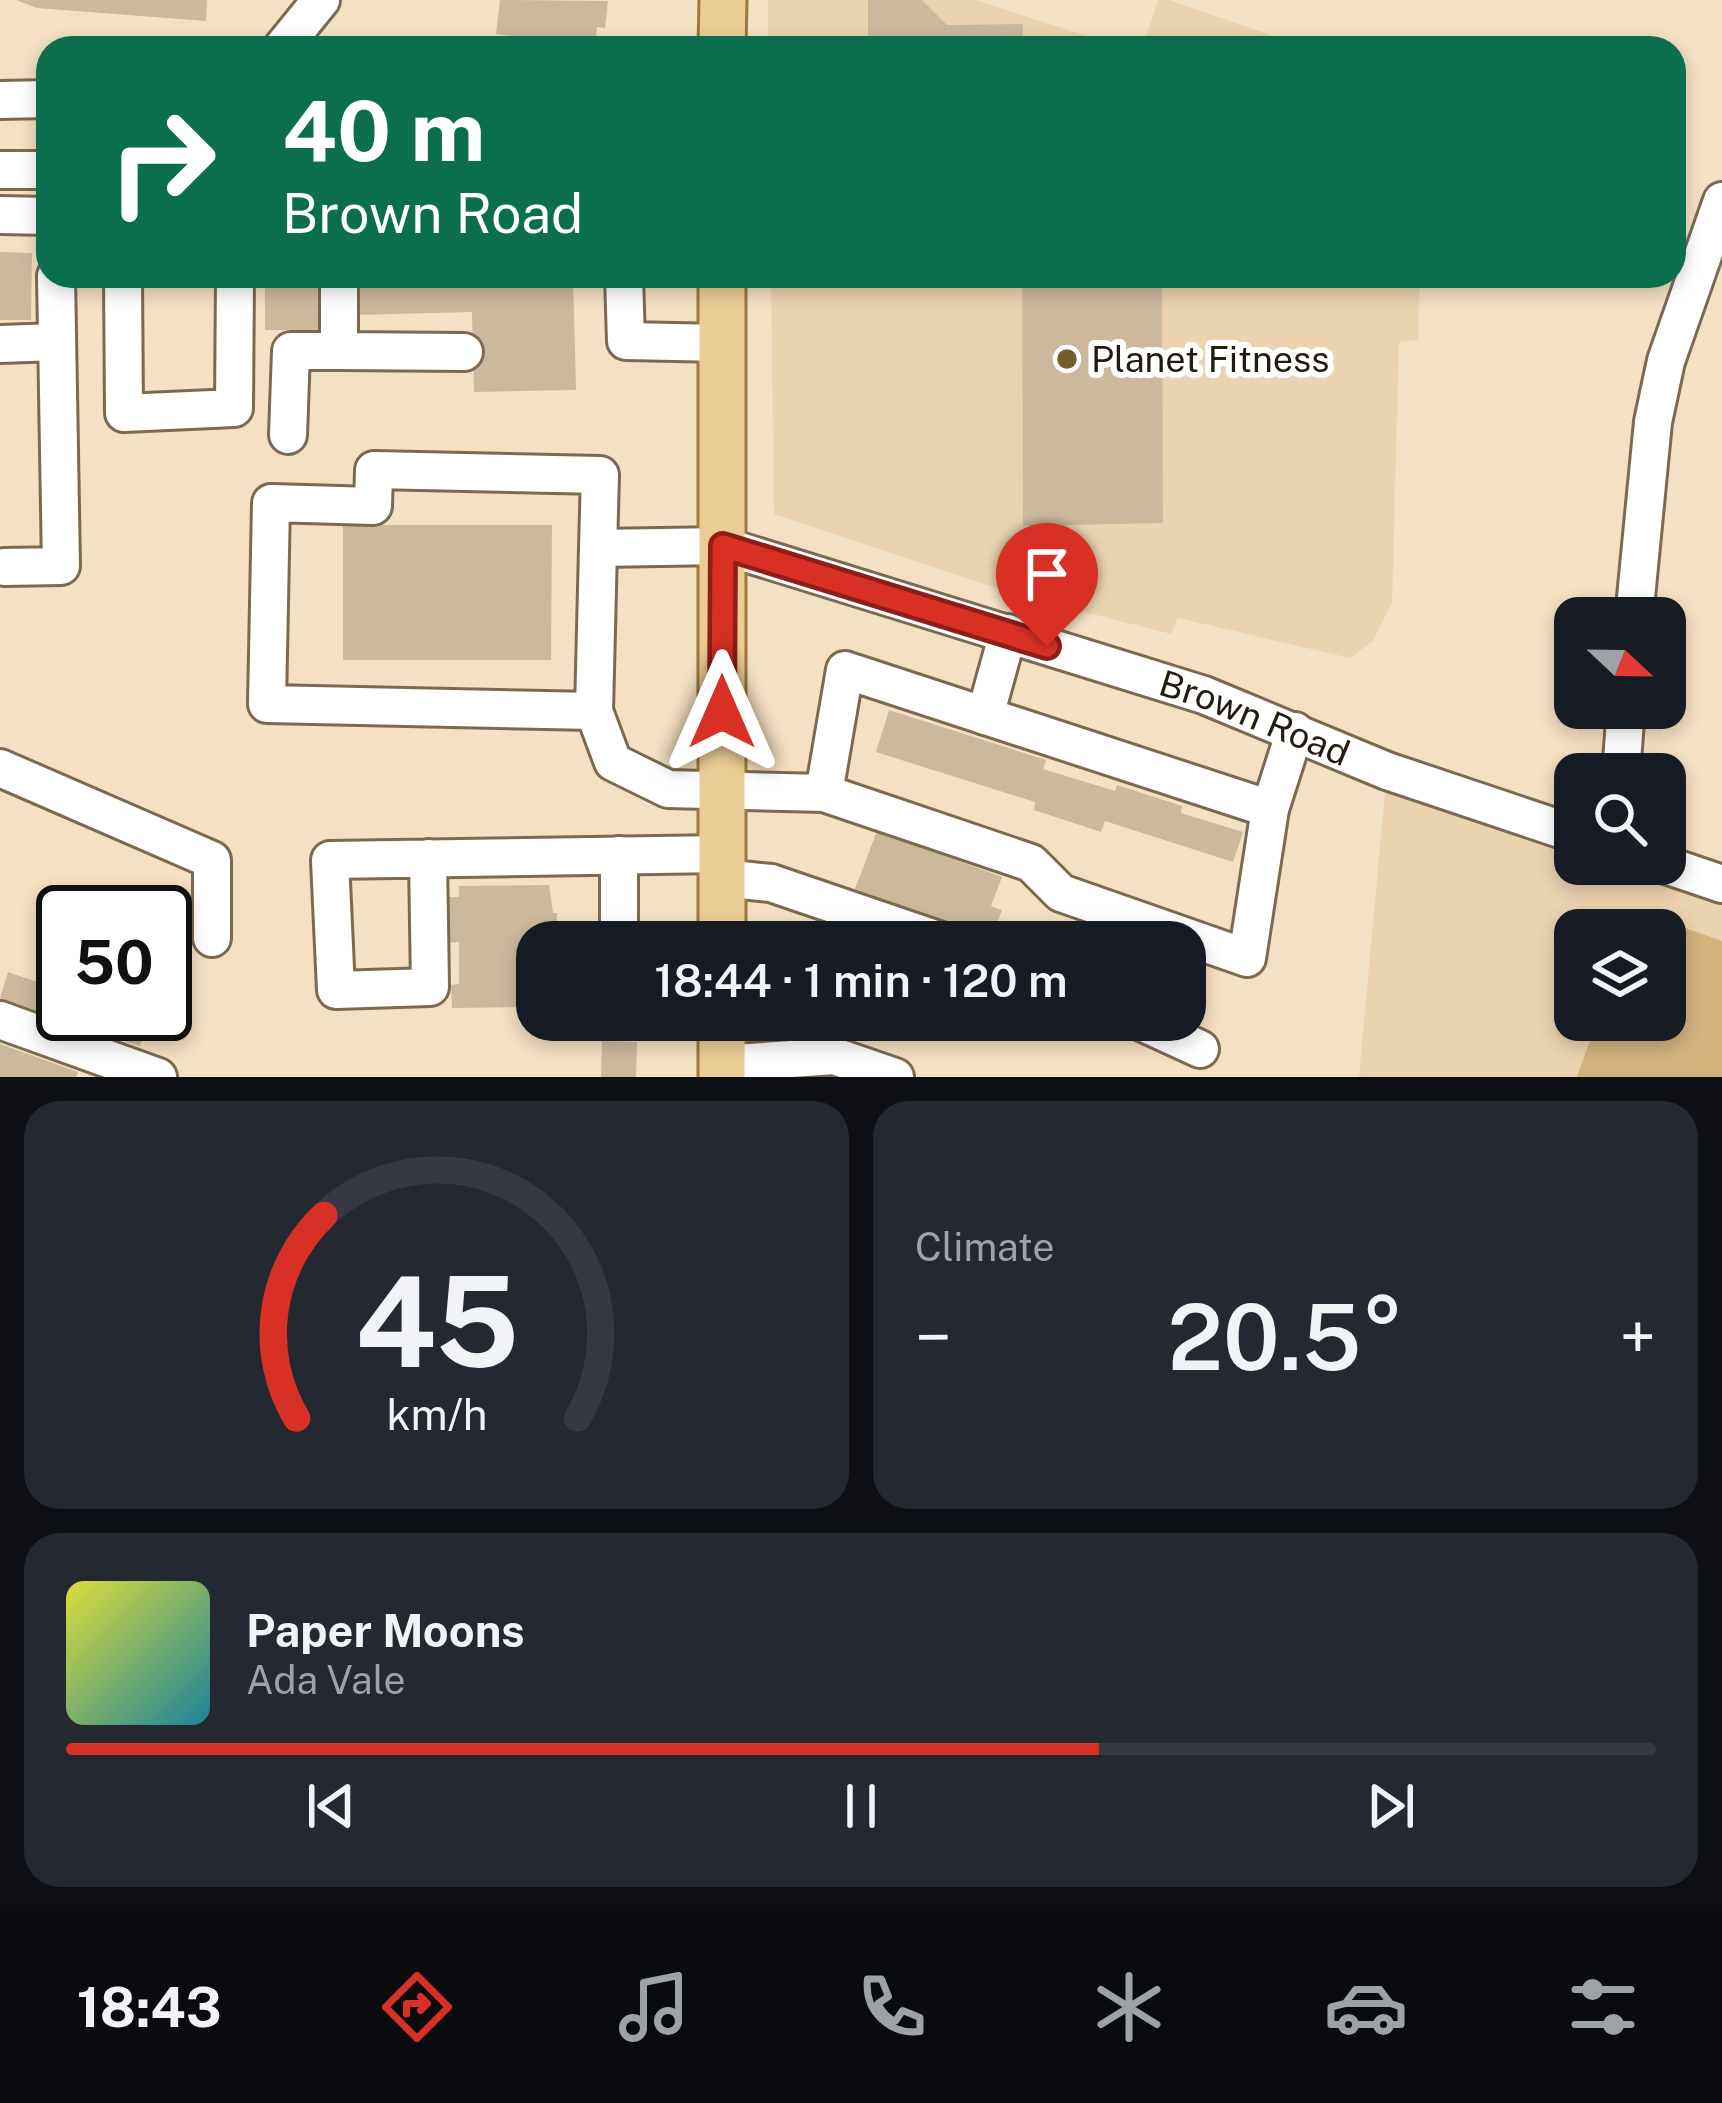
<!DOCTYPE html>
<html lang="en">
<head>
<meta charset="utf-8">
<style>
	body { margin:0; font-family:"Public Sans",sans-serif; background:#242831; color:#f1f3f6; height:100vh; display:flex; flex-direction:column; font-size:45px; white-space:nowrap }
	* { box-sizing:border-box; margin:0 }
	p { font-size:39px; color:#9ea1a6 }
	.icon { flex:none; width:66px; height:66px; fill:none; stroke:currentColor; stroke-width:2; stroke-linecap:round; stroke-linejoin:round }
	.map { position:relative; height:1077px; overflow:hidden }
	.panel { display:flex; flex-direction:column; gap:24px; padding:24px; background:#0d0f14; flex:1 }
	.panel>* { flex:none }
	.hud { position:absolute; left:36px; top:36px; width:1650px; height:252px; border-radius:36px; box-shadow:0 6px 18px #0003; background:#0b6e4f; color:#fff; overflow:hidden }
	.needle { width:78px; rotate:112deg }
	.tools { position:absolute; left:1554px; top:597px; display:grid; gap:24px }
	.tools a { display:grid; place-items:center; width:132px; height:132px; border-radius:24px; background:#171b24; box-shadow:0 6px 18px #0003; font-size:60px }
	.speed { position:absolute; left:36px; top:885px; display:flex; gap:24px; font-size:60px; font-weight:700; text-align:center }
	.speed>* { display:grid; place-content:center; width:156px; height:156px; border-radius:50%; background:#171b24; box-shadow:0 6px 18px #0003; line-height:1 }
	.speed .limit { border:6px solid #111; border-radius:18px; background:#fff; color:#111 }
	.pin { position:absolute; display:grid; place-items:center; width:102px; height:102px; color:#fff; margin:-123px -51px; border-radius:50% 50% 50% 0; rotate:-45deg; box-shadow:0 0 12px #0007 }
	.pin .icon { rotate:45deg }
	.me { position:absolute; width:132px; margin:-66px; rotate:0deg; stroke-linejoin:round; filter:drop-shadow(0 0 9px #0008) }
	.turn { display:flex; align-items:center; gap:42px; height:252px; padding:0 48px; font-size:54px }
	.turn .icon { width:156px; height:156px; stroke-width:2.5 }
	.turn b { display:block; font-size:84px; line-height:102px }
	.big { font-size:90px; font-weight:600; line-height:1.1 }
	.panel .tile { flex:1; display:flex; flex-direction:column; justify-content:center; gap:18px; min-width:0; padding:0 42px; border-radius:36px; background:#242831 }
	.panel .dial { align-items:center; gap:0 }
	.dial svg { height:312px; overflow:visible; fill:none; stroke:#363941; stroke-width:7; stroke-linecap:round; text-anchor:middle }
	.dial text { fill:#f1f3f6; stroke:none }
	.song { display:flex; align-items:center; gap:36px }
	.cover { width:144px; height:144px; border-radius:18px; background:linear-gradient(135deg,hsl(60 70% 55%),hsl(190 70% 35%)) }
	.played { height:12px; border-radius:6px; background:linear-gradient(90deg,#d93025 65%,#363941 65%) }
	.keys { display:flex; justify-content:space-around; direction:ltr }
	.heat { display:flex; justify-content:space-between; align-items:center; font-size:66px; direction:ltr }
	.panel .tiles { flex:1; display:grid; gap:24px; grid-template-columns:1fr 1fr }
	.tile:last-child { grid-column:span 2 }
	.trip { position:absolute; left:516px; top:921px; width:690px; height:120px; border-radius:36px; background:#171b24; box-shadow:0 6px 18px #0003; font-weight:600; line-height:120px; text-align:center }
	.dock { display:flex; height:192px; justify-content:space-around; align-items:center; background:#090b0e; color:#9ea1a6 }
	.dock .icon { width:84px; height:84px }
	.dock .current { color:#d93025 }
	.dock b { font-size:54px; color:#f1f3f6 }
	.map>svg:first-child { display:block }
	.built { fill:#ebd3af; fill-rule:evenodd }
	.green { fill:#d3b27e }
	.building { fill:#ccb99c }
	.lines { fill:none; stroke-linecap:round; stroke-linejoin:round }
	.minor-casing { stroke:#7c6a50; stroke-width:42 }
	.major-casing { stroke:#9d783a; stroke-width:51 }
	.minor { stroke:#fff; stroke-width:36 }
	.major { stroke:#eccc96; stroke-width:45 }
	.route-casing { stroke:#8d1f18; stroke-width:30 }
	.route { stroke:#d93025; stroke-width:21 }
	.poi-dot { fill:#755a2c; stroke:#fff; stroke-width:4.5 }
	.labels { text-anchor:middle; stroke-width:12; stroke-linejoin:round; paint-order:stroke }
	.poi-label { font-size:36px; fill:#221b10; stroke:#fff; text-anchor:start }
	.street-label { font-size:36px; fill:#221b10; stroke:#fff }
</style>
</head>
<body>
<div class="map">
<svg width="1722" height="1077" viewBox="0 0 1722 1077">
	<rect width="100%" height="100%" fill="#f4e0c2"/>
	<g class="built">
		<polygon points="768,0 976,0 1123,48 768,48"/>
		<polygon points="1158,0 1169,0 1307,48 1142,48"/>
		<polygon points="771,276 1420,276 1418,340 1399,342 1392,603 1373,641 1350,658 1178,618 1171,634 1017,595 774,514"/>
		<path d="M1387,771L1575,833V864H1665L1722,881V1077H1359ZM1575,930H1665V1020H1575Z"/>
	</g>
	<polygon class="green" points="1634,910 1722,941 1722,1077 1577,1077 1597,1020 1665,1020 1665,930 1628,930"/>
	<g class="building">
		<polygon points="16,0 207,0 206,21 37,8"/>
		<polygon points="500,0 608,1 605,28 597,27 595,46 496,34"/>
		<polygon points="868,0 922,0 947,25 1023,24 1023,48 868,48"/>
		<polygon points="0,252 32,253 31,320 0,320"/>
		<rect x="265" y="276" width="59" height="54"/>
		<polygon points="352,276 573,276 576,390 474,392 472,312 353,315"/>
		<polygon points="1022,276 1162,276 1163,523 1023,526"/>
		<polygon points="343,525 552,525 551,660 343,660"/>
		<polygon points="889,710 1046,760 1043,769 1115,791 1117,785 1182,806 1181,813 1243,832 1233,862 1105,821 1101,832 1034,810 1035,802 876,752"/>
		<polygon points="877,831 1002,877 991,906 1002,910 991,939 855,889"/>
		<polygon points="549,885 553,913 557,913 557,942 537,942 537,1007 452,1008 451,985 459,984 459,942 449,943 449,897 459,897 459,886"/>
		<polygon points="8,972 63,991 63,1014 131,1014 149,1020 140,1046 0,998"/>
		<polygon points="602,1041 637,1042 636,1077 601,1077"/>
		<polygon points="0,1044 78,1072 76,1077 0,1077"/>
	</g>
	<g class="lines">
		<g class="minor-casing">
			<g id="minor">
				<polyline points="282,48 321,0"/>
				<polyline points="0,100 48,99"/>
				<polyline points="0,170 48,170"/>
				<polyline points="0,215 48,216"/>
				<polyline points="123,276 124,413 234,408 235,276"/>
				<polyline points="339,276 339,351 464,352"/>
				<polyline points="624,276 626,341 723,343"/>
				<polyline points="0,344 57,342"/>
				<polyline points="288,435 291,351 339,351"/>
				<path id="s1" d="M598,548L600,475L374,470L373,506L271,503L267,704L594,711L598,548L723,546L1204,695L1387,771L1575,834"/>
				<polyline points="4,567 61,566 56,276"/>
				<polyline points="1634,618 1653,422 1666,361 1722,201"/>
				<polyline points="594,711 613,762 668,789 824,793 1031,863 1061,893 1247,958 1270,809 1295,731"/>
				<polyline points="985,716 1008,633"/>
				<polyline points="0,768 212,860 212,938"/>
				<polyline points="1621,774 1626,708"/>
				<polyline points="824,793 845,670 1270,809"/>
				<polyline points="428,858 430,987 336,990 330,860 722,854"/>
				<polyline points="1663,864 1722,884"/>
				<polyline points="722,878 771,883 944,942"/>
				<polyline points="619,942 619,855"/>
				<polyline points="0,1020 158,1077"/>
				<polyline points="1137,1020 1200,1049"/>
				<polyline points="722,1064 834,1056 895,1077"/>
			</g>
		</g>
		<g class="major-casing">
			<g id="major">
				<polyline points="722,48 723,0"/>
				<polyline points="722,942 722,276"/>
				<polyline points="722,1020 722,1077"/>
			</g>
		</g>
		<use href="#minor" class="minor"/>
		<use href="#major" class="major"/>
	</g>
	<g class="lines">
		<g class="route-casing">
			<polyline id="route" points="722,712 723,546 1047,646"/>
		</g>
		<use href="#route" class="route"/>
	</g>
	<circle class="poi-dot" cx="1067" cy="359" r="12"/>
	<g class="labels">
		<g class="poi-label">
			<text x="1091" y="372">Planet Fitness</text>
		</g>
		<g class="street-label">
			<text dy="13" stroke="none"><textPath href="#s1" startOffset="1812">Brown Road</textPath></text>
		</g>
	</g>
</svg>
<div class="tools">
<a><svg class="needle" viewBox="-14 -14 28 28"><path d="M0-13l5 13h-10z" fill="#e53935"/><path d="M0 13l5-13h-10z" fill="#9ea1a6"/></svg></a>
<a><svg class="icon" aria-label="search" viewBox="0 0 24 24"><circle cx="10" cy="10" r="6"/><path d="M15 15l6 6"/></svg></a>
<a><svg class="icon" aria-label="layers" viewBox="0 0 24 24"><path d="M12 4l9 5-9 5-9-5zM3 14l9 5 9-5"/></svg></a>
</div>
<div class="speed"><div class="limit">50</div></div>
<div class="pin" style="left:1047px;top:646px;background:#d93025"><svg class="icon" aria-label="arrive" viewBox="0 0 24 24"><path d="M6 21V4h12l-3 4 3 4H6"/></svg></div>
<svg class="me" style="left:722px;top:712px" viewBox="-20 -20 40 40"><path d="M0-17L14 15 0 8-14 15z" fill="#d93025" stroke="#fff" stroke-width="4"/></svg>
<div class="trip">18:44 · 1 min · 120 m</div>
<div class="hud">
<div class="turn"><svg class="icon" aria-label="right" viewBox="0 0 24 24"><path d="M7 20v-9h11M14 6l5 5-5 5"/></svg><div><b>40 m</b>Brown Road</div></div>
</div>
</div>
<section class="panel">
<div class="tiles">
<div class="tile dial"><svg viewBox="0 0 100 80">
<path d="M14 69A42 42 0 1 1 86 69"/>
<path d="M14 69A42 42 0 0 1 21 17" stroke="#d93025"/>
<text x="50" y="56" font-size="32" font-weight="700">45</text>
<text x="50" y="72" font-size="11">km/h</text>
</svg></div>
<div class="tile"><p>Climate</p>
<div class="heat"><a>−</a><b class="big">20.5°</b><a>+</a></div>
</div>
<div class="tile">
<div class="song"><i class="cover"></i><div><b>Paper Moons</b><p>Ada Vale</p></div></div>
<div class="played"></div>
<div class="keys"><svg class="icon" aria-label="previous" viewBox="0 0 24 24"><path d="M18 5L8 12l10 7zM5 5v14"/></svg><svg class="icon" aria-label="pause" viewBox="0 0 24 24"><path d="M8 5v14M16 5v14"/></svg><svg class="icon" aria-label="next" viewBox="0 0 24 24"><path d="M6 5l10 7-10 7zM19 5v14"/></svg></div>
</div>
</div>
</section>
<nav class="dock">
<b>18:43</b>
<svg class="icon current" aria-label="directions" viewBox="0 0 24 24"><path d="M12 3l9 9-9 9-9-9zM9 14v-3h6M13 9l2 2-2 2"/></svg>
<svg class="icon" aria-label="music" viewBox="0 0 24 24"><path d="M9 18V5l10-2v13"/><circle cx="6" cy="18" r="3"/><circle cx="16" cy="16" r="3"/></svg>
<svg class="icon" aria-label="phone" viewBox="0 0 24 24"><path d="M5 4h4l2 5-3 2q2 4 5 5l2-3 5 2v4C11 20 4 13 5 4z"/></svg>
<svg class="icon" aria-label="climate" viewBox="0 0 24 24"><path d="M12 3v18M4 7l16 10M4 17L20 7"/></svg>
<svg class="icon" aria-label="car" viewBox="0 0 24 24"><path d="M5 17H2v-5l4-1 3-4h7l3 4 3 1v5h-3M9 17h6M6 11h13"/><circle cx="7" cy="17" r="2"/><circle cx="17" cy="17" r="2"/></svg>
<svg class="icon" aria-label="filters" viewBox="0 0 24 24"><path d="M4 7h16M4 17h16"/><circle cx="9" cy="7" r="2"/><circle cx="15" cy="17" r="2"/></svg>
</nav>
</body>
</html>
